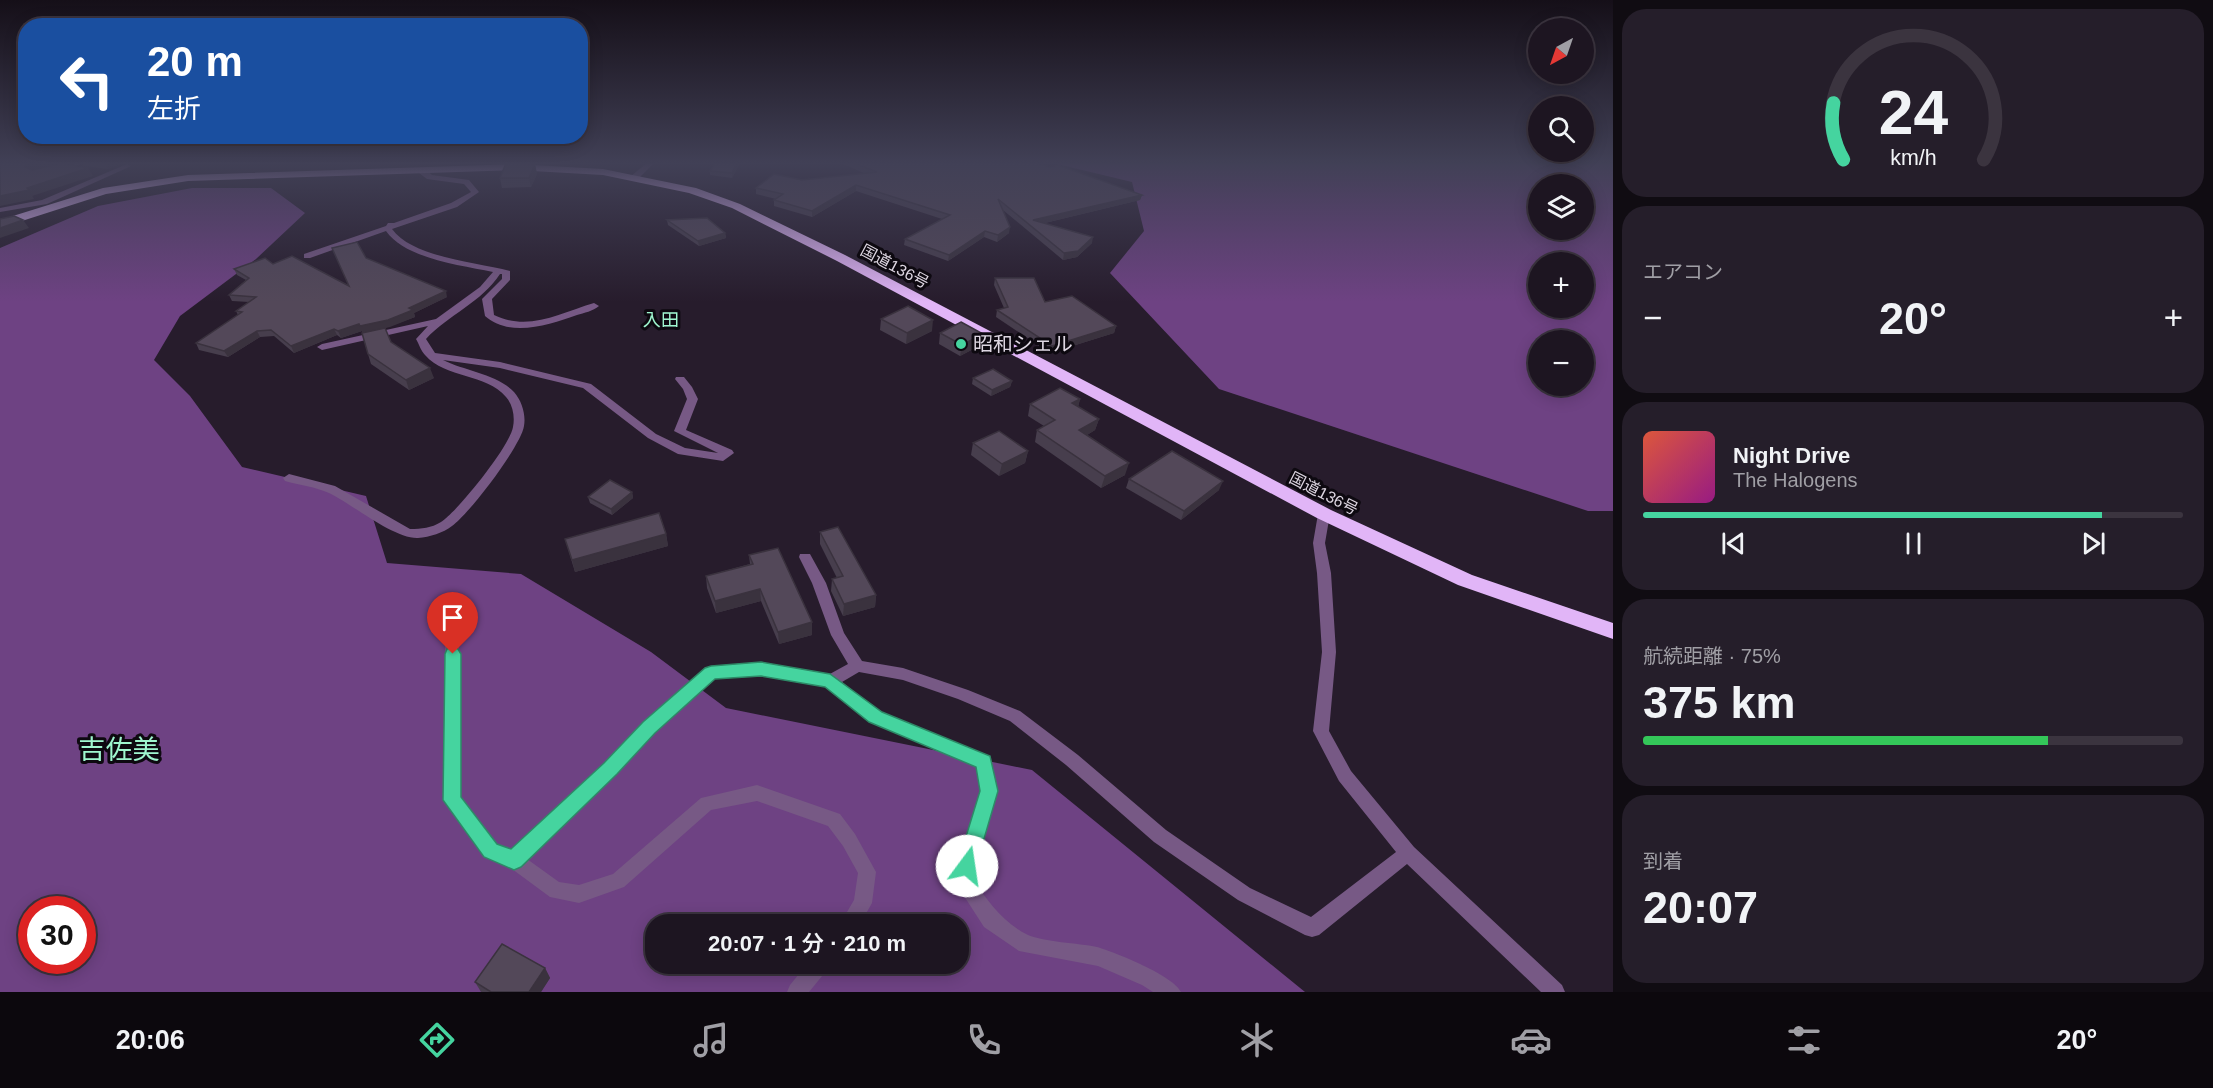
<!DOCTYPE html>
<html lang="ja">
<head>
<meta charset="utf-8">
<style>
	body { margin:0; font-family:Helvetica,"Noto Sans JP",sans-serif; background:#251e2a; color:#f1f3f6; height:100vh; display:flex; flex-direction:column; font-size:22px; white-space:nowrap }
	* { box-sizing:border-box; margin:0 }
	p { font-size:20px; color:#a09fa5 }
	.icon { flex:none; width:33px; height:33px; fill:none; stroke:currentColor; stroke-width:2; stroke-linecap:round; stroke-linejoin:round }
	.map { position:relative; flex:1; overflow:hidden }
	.sheet { display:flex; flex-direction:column; gap:9px; padding:9px; background:#100c12; width:600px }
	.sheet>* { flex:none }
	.top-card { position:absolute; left:18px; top:18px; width:570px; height:126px; border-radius:24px; box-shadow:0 3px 15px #0003,0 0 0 2px #3b343f; background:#1a4fa0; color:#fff; overflow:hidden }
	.needle { width:39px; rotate:220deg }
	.fabs { position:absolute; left:1528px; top:18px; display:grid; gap:12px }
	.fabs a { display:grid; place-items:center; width:66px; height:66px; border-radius:50%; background:#1d1521; box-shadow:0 3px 15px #0003,0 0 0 2px #3b343f; font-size:30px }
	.speed { position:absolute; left:18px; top:896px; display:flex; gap:12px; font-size:30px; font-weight:700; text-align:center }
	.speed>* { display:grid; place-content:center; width:78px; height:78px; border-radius:50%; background:#1d1521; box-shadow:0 3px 15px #0003,0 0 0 2px #3b343f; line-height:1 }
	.speed .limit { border:9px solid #d22; background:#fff; color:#111 }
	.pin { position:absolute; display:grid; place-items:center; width:51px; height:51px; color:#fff; margin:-62px -26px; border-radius:50% 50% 50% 0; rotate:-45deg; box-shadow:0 0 6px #0007 }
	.pin .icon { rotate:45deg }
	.me { position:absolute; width:66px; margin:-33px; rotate:14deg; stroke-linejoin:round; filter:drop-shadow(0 0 4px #0008) }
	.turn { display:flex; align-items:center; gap:21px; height:126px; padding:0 30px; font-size:27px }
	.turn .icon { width:78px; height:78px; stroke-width:2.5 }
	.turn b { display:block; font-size:42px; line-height:51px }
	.big { font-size:45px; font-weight:600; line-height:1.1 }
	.sheet .tile { flex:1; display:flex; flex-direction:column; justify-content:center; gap:9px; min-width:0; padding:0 21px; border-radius:24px; background:#251e2a }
	.sheet .dial { align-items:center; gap:0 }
	.dial svg { height:156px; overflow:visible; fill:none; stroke:#3b343f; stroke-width:7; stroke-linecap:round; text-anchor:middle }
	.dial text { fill:#f1f3f6; stroke:none }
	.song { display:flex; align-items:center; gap:18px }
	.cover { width:72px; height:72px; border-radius:9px; background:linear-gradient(135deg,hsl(10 70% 55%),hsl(310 70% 35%)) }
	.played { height:6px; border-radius:3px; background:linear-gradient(90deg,#45d49f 85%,#3b343f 85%) }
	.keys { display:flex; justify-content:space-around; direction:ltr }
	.heat { display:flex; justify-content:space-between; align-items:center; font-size:33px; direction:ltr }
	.charge { height:9px; border-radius:4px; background:linear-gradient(90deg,#34c759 75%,#3b343f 0) }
	.trip { position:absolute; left:645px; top:914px; width:324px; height:60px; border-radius:24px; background:#1d1521; box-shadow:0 3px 15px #0003,0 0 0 2px #3b343f; font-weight:600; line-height:60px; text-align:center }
	.dock { display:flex; height:96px; justify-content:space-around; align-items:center; background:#0c080d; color:#a09fa5 }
	.dock .icon { width:42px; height:42px }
	.dock .selected { color:#45d49f }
	.dock b { font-size:27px; color:#f1f3f6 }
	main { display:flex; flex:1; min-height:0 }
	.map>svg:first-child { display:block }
	.forest { fill:#6e4283; fill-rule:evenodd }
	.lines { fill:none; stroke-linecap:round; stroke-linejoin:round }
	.street { fill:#775985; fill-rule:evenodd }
	.highway { fill:#e1b5f7; fill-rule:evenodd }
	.wall { fill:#473e4d }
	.shaded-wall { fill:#3a323e }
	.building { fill:#534859; stroke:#3a323e; stroke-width:1.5 }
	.route { fill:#45d49f; stroke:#2d8a67; stroke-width:1.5 }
	.poi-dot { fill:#45d49f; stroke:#0d0910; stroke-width:2 }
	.labels { text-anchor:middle; stroke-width:6; stroke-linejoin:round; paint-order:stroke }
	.far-street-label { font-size:16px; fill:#ddd6e1; stroke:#0d0910 }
	.far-neighbourhood-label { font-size:18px; fill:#9ff6cf; stroke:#0d0910 }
	.poi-label { font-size:20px; fill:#ddd6e1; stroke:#0d0910; text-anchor:start }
	.near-quarter-label { font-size:27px; fill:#9ff6cf; stroke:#0d0910 }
</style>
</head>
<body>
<main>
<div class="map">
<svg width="1613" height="992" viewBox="0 0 1613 992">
	<rect width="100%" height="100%" fill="#271c2c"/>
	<g class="forest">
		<path d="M1053,163H1613V511H1588L1219,389L1110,273L1144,231L1132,182ZM1539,184H1584V230H1539ZM1539,262H1584V308H1539ZM1539,340H1584V386H1539Z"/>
		<path d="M192,188H271L305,213L256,259L180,316L154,360L190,396L242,467L366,496L387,563L521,574L651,652L726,708L1032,770L1305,992H0V248L98,206ZM32,909H82V960H32ZM656,924H958V963H656Z"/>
	</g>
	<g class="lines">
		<g class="street">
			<polygon points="74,163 85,163 60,170 56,168"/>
			<polygon points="647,163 654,163 637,180 631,180 631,176"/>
			<polygon points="127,164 131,166 129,167 47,204 0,212 0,208 42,200"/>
			<path d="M419,169H425L432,175L469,180L479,192L457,207L392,229C413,258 477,262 510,271V280L492,299L494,315C529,332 560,313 594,303L599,306C593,311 584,313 577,315C549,325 510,338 485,316L482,299L502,279V274H500C482,302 448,315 426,339L435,353L500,362L591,384L656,434L685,448L718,453L674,431L687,399L683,389L675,379L676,377H684L692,387L698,399L686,430L732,450L734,453L723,461L678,454L648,438L583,388L500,368L443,360C465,371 497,374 514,392C522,401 526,415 524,426C521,446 469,514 452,526C443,533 430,537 418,538C394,539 352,504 329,493C316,487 299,485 285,481L283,478L289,474L335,486L410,529C422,529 431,528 441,522C458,511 510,446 513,427C515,417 513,405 506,397C486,373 446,379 425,355C421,351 419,344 416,339L428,326L322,350L317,347L322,344L436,319L480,287L493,272C460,265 406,259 386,231L310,258H304V254L386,226L388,223H394L451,203L471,192L464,184L427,179L419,173Z"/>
			<path d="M1324,510L1330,514L1325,543L1331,573L1336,652L1329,731L1351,771L1414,847L1562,985L1565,992H1541L1407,864L1319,935L1312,937L1305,935L1238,900L1154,842L1066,765L1010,721L958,699L903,680L859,672L842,682L880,712L990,757L997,791L979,849L973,880C989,902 1002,922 1028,935C1044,942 1078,943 1097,947C1115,952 1174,976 1181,992H1153L1142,985L1098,966L1019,951L984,927L955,882L961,849L981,791L977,766L870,722L826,686L761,675L715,679L654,733L617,773L527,859L559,882L579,885L613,874L701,798L757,785L840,814L855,834L876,872L872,903L860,924H840L854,900L858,873L843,846L828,826L757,801L711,810L624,887L579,903L550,897L508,866L484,857L444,800L445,637L447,633L452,631L457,633L459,637L460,798L496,845L511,851L605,763L644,723L706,669L761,663L828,675L848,664L831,635L812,583L799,557L800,554H810L826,583L844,633L862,661L903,668L968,690L1020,711L1078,755L1166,830L1250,888L1311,917L1396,852L1339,781L1313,731L1322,652L1317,573L1313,543L1318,514Z"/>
			<polygon points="808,963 830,963 827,970 809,992 787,992 790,985"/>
		</g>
		<polygon class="highway" points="515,164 603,169 696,188 740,204 845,255 1331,510 1472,575 1613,623 1613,639 1458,585 1317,518 837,261 732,208 689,193 603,175 515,170 188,181 106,194 0,228 0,220 103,188 188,175"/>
	</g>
	<g class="wall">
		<polygon points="82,163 119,163 120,164 108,169 84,166"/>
		<polygon points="740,163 732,178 710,175 710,171"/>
		<polygon points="841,163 1037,163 1050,167 1142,195 1140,200 1045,223 1092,243 1077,257 1063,260 1003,210 1009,233 997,242 984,237 948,261 904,245 905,239 942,219 856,191 812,217 774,206 774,200 776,199 756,194 756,188 802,180 866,174"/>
		<polygon points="535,164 537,174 531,187 502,188 500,178"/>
		<polygon points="667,220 725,233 726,238 699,246 668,225"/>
		<polygon points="366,258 447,297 414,313 415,317 385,328 391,342 434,378 409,390 371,364 368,354 362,331 341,338 337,335 294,353 274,336 260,337 228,357 199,350 196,343 238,315 236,311 249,302 232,301 229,295 246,280 237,275 234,269 273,264 349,286"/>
		<polygon points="995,278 1045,302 1116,326 1114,333 1050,353 996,317 997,310 1004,308 994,285"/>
		<polygon points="881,319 932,331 906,344 880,330"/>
		<polygon points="940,333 981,345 960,356 939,344"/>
		<polygon points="973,378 1012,381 1010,387 991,396 972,384"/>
		<polygon points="1080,399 1078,407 1099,419 1095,430 1087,435 1125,475 1101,488 1035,442 1037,430 1044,426 1028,416 1030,404"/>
		<polygon points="973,443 1028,451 1025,463 999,476 971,455"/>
		<polygon points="1129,479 1219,490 1181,520 1126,488"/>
		<polygon points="632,492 633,498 612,515 590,503 588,497"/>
		<polygon points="820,532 876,595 875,607 843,616 831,591 832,579 837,578 820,544"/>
		<polygon points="666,534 668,546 575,572 565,539"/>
		<polygon points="749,555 812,635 779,644 761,601 716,613 707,588 706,576 750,564"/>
		<polygon points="545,968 550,978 541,992 481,992 475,982"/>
	</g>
	<g class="shaded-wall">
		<polygon points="32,163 67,163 31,172 25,167 27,164"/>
		<polygon points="105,163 119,163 120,164 108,169"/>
		<polygon points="737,163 740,163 732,178 732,173"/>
		<polygon points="535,164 537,174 531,187 529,178"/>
		<polygon points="88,168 93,176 32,196 27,188"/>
		<polygon points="856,185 856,191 812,217 812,211"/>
		<polygon points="29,190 34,199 0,206 0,196"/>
		<polygon points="1142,195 1140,200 1032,226 1033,220"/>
		<polygon points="23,220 29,228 0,238 0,228"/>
		<polygon points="1010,227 1009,233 997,242 998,235"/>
		<polygon points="985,231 984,237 948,261 949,255"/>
		<polygon points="725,233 726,238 699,246 698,241"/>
		<polygon points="1093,237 1092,243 1077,257 1063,260 1064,253"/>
		<polygon points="446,291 447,297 414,313 415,317 390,327 362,333 362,331 341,338 338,331 409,308"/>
		<polygon points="933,320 932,331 906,344 907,333"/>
		<polygon points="1116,326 1114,333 1050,353 1052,346"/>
		<polygon points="334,329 337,335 294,353 291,346"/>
		<polygon points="257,331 260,337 228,357 224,351"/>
		<polygon points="983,334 981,345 960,356 962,345"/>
		<polygon points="430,368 434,378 409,390 406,380"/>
		<polygon points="1012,381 1010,387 991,396 992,390"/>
		<polygon points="1080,399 1077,411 1072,403"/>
		<polygon points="1099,419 1095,430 1076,442 1079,430"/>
		<polygon points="1028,451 1025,463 999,476 1002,464"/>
		<polygon points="1129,463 1125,475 1101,488 1105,476"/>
		<polygon points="1223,481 1219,490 1181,520 1184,511"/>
		<polygon points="632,492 633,498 612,515 611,509"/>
		<polygon points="666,534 668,546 575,572 572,560"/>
		<polygon points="760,589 761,601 716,613 715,601"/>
		<polygon points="876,595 875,607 843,616 844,604"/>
		<polygon points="812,622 812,635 779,644 778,632"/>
		<polygon points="545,968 550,978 541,992 529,992"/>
	</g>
	<g class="building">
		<polygon points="0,163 32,163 27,164 25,167 32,170 62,163 88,168 27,188 29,190 0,196"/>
		<polygon points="506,163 535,164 529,178 500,178"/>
		<polygon points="715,163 737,163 732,173 710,171"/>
		<polygon points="854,163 1037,163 1050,167 1058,165 1142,195 1033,220 1093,237 1078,251 1064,253 998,199 1010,227 998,235 985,231 949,255 905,239 950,215 856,185 812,211 774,200 783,194 756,188 774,174 802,180 877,172"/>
		<polygon points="14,216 23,220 0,228 0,219"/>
		<polygon points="707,218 725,233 698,241 667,220"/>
		<polygon points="357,242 366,258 446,291 409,308 413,310 388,320 360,326 359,324 338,331 334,329 291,346 271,330 257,331 224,351 196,343 242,312 236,311 256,297 229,295 249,278 234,269 265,258 273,264 292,256 349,286 332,248"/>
		<polygon points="995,278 1034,278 1045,302 1072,296 1116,326 1052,346 997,310 1008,307"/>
		<polygon points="908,306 933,320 907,333 881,319"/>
		<polygon points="961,322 983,334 962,345 940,333"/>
		<polygon points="385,328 391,342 430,368 406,380 368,354 362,333"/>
		<polygon points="993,369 1012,381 992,390 973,378"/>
		<polygon points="1060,388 1080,399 1072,403 1099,419 1079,430 1129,463 1105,476 1037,430 1055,420 1030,404"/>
		<polygon points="999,431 1028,451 1002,464 973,443"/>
		<polygon points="1172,451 1223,481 1184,511 1129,479"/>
		<polygon points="610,480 632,492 611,509 588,497"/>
		<polygon points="659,513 666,534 572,560 565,539"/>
		<polygon points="838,527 876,595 844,604 832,579 843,576 820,532"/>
		<polygon points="778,548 812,622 778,632 760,589 715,601 706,576 753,564 749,555"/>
		<polygon points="502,944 545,968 529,992 491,992 475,982"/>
	</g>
	<linearGradient id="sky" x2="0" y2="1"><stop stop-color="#150f18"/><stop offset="0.54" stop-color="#414056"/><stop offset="1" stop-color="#414056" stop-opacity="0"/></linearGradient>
	<rect width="1613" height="302" fill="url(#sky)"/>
	<polygon class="route" points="453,647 458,649 461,654 461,797 497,844 511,849 604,763 643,722 705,668 711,666 761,662 830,674 882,712 990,756 998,791 974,873 967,875 960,873 957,866 980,791 976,767 869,722 825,687 761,676 715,679 655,733 617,774 521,867 514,870 484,857 443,800 445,654 447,649"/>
	<circle class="poi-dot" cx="961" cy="344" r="6"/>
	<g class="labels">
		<g class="far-street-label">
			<text transform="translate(895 266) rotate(28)" y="6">国道136号</text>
			<text transform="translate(1324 493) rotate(27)" y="6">国道136号</text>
		</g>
		<g class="far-neighbourhood-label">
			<text x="661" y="326">入田</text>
		</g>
		<g class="poi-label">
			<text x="973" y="351">昭和シェル</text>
		</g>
		<g class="near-quarter-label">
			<text x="119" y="759">吉佐美</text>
		</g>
	</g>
</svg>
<div class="fabs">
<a><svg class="needle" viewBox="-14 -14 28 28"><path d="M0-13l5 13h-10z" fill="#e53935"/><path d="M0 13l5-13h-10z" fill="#a09fa5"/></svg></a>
<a><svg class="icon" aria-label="search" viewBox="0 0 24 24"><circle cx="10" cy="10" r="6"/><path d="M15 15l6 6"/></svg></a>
<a><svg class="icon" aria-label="layers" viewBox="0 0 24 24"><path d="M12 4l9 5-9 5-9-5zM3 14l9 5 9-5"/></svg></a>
<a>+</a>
<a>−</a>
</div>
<div class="speed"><div class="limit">30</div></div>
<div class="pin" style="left:453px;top:654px;background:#d93025"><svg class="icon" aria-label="arrive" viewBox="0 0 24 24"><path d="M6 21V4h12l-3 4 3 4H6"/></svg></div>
<svg class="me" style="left:967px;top:866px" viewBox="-20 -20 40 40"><circle r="19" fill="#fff"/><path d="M0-13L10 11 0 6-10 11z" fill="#45d49f"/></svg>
<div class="trip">20:07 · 1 分 · 210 m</div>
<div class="top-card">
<div class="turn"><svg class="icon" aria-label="left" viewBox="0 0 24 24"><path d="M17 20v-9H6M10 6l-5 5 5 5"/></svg><div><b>20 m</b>左折</div></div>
</div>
</div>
<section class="sheet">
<div class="tile dial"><svg viewBox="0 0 100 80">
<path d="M14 69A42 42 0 1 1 86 69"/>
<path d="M14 69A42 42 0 0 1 9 40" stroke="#45d49f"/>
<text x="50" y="56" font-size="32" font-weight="700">24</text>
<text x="50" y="72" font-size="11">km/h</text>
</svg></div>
<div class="tile"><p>エアコン</p>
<div class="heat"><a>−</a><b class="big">20°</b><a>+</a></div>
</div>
<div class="tile">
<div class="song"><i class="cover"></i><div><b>Night Drive</b><p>The Halogens</p></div></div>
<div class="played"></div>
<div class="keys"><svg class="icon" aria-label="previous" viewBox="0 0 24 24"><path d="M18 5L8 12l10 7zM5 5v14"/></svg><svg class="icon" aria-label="pause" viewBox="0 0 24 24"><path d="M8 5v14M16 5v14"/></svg><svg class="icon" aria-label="next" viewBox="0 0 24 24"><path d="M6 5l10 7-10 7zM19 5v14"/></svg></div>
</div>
<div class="tile"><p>航続距離 · 75%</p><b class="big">375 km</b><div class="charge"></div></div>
<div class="tile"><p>到着</p><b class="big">20:07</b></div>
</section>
</main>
<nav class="dock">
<b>20:06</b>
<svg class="icon selected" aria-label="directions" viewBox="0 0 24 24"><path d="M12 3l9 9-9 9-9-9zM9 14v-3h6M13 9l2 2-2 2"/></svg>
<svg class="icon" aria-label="music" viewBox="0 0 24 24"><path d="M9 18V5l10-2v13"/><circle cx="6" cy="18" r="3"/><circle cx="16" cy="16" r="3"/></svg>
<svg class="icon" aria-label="phone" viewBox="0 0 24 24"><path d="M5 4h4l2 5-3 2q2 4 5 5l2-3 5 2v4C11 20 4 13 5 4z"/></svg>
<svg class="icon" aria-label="climate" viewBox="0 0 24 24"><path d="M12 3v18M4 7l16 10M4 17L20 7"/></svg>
<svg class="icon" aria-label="car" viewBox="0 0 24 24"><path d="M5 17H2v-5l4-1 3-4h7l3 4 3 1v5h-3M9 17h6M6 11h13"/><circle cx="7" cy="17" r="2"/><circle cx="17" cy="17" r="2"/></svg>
<svg class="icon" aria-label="filters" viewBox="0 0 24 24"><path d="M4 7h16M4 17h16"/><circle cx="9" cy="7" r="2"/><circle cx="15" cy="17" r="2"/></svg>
<b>20°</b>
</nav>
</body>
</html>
